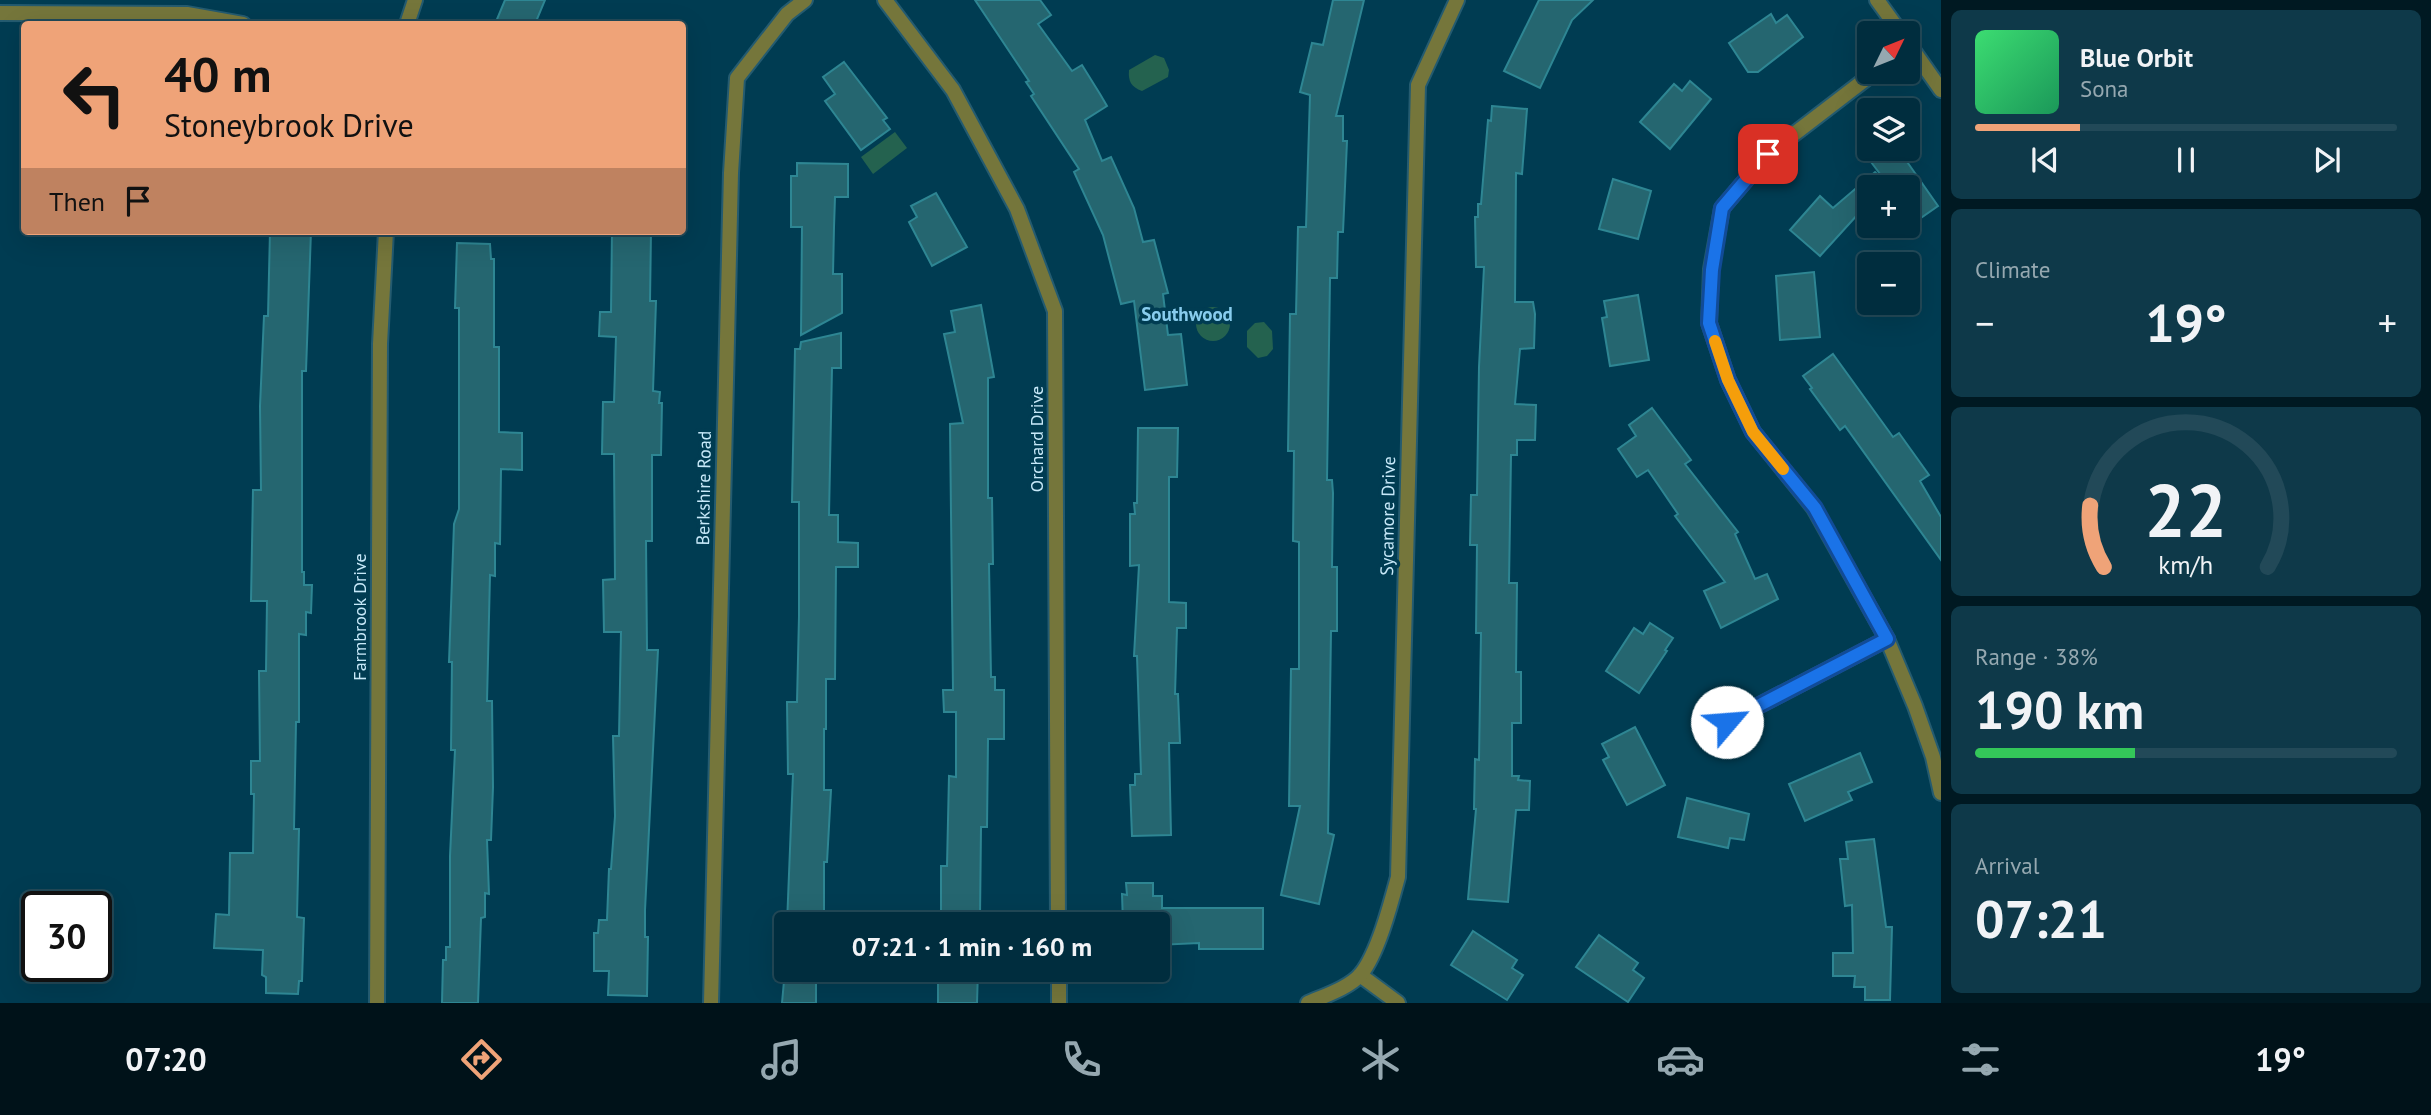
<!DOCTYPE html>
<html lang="en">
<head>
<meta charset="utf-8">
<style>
	body { margin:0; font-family:"PT Sans",sans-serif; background:#0e3949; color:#f1f3f6; height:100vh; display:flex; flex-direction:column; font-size:26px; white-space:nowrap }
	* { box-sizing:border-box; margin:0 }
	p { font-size:23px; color:#95a8b0 }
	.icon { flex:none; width:38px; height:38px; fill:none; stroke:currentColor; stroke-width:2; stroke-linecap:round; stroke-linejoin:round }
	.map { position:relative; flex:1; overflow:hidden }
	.panel { display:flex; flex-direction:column; gap:10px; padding:10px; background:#001922; width:490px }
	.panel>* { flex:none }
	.guide { position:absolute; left:21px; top:21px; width:665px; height:214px; border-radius:7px; box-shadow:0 7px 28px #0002,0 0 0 2px #224958; background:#efa378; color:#111; overflow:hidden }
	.needle { width:46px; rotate:47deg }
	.tools { position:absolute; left:1857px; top:21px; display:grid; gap:14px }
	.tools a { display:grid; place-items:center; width:63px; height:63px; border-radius:7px; background:#002d3e; box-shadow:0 7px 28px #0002,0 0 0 2px #224958; font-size:35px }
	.speed { position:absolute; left:21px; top:891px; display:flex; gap:14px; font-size:35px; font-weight:700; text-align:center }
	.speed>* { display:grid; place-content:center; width:91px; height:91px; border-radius:50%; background:#002d3e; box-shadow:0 7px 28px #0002,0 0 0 2px #224958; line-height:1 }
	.speed .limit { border:4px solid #111; border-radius:10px; background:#fff; color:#111 }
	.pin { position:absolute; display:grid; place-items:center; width:60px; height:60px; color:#fff; margin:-30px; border-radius:14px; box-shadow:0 4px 10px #0006 }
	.me { position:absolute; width:77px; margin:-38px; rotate:63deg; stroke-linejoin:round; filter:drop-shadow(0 0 5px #0008) }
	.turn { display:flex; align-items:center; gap:24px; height:147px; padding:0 28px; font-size:32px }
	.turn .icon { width:91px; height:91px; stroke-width:2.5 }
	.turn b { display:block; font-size:49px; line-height:60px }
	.then { display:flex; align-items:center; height:66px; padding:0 28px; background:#0003; gap:14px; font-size:26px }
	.big { font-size:52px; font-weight:600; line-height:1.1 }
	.panel .tile { flex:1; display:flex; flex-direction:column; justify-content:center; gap:10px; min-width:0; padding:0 24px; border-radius:10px; background:#0e3949 }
	.panel .dial { align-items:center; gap:0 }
	.dial svg { height:182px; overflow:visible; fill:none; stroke:#224958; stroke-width:7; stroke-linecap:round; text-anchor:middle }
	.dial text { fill:#f1f3f6; stroke:none }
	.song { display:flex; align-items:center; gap:21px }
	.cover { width:84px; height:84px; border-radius:10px; background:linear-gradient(135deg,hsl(140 70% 55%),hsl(150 70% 35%)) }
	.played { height:7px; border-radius:4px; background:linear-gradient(90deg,#efa378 25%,#224958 25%) }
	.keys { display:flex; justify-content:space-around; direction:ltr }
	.heat { display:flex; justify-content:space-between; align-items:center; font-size:38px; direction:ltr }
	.charge { height:10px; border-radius:5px; background:linear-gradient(90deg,#34c759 38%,#224958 0) }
	.trip { position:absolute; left:774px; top:912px; width:396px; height:70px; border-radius:7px; background:#002d3e; box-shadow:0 7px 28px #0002,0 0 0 2px #224958; font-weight:600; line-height:70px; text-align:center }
	.tabs { display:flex; height:112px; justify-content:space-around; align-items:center; background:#001219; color:#95a8b0 }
	.tabs .icon { width:49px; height:49px }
	.tabs .current { color:#efa378 }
	.tabs b { font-size:32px; color:#f1f3f6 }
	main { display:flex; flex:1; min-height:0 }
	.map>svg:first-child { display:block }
	.water { fill:#24624f }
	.building { fill:#256670; stroke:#2e8693; stroke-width:2 }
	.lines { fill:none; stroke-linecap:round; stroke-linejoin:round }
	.street-casing { stroke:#245b70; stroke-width:18 }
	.street { stroke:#75763b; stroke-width:14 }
	.route-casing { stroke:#114b97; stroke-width:18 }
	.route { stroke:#1a73e8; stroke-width:12 }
	.slow { stroke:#f59e0b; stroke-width:12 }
	.labels { text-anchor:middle; stroke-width:7; stroke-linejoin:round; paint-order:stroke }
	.street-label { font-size:18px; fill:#c7e9f9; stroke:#003c52 }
	.neighbourhood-label { font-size:19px; font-weight:bold; fill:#88cdee; stroke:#003c52 }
</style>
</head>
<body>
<main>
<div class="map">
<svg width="1941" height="1003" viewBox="0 0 1941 1003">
	<rect width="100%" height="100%" fill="#003c52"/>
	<g class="water">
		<path d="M1155,55L1164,58L1169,70L1168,77L1142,91C1131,87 1128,81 1129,70Z"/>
		<polygon points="895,132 907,148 873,174 861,157"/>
		<circle cx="1213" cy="324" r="17"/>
		<polygon points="1264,322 1272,331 1273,349 1267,356 1258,358 1247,347 1247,331 1255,323"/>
	</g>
	<g class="building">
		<polygon points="505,0 545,0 535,24 495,24"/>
		<polygon points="975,0 1040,0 1051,15 1038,24 1072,71 1082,65 1100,94 1107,106 1085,120 1102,161 1111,157 1134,208 1143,242 1154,240 1168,293 1163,294 1168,335 1181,334 1187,385 1145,390 1134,301 1121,304 1103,235 1074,172 1079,169 1031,96 1034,94 1026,82 1029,81"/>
		<polygon points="1333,0 1364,0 1336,116 1343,116 1343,141 1347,141 1343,232 1338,232 1337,278 1330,278 1327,480 1332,480 1333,493 1332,567 1337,567 1337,631 1331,631 1328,833 1334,835 1319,904 1281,895 1300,806 1289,806 1291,669 1299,669 1299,542 1293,541 1294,451 1288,451 1290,314 1296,314 1298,227 1306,227 1310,95 1300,92 1312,43 1323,45"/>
		<polygon points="1539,0 1593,0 1572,20 1540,88 1504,71"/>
		<polygon points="1771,14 1776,23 1787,15 1803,37 1758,72 1748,72 1729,43"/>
		<polygon points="844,62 887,118 883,120 890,129 861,150 825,101 835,94 823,77"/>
		<polygon points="1690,81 1711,99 1670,149 1640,122 1674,84 1682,91"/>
		<polygon points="1492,106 1527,109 1522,174 1516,173 1515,302 1533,302 1535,314 1534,348 1520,349 1515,404 1536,405 1535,440 1517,440 1517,455 1511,455 1509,583 1517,583 1516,672 1521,672 1521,723 1512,723 1512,776 1519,776 1518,780 1530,781 1529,810 1516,810 1508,902 1468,899 1476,809 1474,809 1475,759 1479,760 1481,633 1476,633 1477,545 1470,545 1471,495 1477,495 1479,367 1484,267 1476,267 1475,217 1478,217 1478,204 1481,204 1488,120 1491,121"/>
		<polygon points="1889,149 1894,149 1901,158 1903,156 1938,206 1915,222 1908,211 1908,187 1890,187 1871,162"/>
		<polygon points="797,163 848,164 848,197 835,197 834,227 833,274 842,274 842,313 801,335 802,227 791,227 791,176 797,176"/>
		<polygon points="1875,172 1886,183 1882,187 1869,187 1869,202 1820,256 1790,230 1820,196 1833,208"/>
		<polygon points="1613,179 1651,191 1638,239 1599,229"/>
		<polygon points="936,193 967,247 932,266 909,222 917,217 911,206"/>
		<polygon points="270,231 311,231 306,371 302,371 302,572 304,572 304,585 312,585 311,613 306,612 306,635 299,634 299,722 296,722 294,829 299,829 297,917 304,918 302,981 299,981 298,994 266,993 266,977 262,975 263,950 214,948 216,914 229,915 230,853 253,853 254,794 251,794 251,761 260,761 259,671 266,671 267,601 251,601 253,490 261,490 260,406 264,316 268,316"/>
		<polygon points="612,231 651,231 650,301 656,301 653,391 660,392 659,403 662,403 661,455 652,455 652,541 646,541 647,650 658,650 645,910 645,937 648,937 647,996 608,995 609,971 594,971 594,933 598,933 599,920 607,920 609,869 611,869 615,816 613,736 619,736 621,632 604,632 603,580 615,579 614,454 602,454 603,402 614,402 616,337 599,336 600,312 611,312"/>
		<polygon points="457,243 490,244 491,259 494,259 494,347 499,347 499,432 522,433 522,470 501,469 500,544 495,543 495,576 490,575 487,701 492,701 493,787 491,840 487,840 489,894 485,893 485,917 481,918 478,1003 442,1003 443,960 446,960 446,947 450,947 450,856 455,750 451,750 452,662 449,662 454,524 459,509 459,308 455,308"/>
		<polygon points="1814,272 1820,337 1780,340 1776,276"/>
		<polygon points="1638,295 1649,360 1610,366 1602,318 1607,317 1604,301"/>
		<polygon points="981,305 994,377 988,378 988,498 992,498 993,564 989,564 991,677 995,677 995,690 1004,690 1004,739 988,739 987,827 981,827 980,917 941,916 941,866 947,866 949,776 956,777 956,712 944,712 943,690 953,690 950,424 963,423 944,334 955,332 951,311"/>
		<polygon points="841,333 841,368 832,368 829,515 838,515 838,542 858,543 858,567 836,567 835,679 826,679 826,729 824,729 824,790 831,790 827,862 824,862 824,924 787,924 793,774 788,774 787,702 797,702 799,616 799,502 792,502 795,349 800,349 801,342"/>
		<polygon points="1833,354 1893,437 1899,433 1929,475 1920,481 1941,517 1941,560 1845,426 1840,430 1810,389 1812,388 1803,376"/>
		<polygon points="1652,408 1691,460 1685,464 1738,532 1735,534 1755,579 1767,574 1778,599 1721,628 1704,591 1725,582 1675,516 1678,514 1648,470 1637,477 1618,449 1636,436 1629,425"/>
		<polygon points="1138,428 1178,428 1177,477 1169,477 1169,602 1186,603 1186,628 1177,628 1175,694 1178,694 1180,743 1169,743 1171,835 1132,836 1130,785 1135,785 1135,774 1141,774 1137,656 1134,656 1139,565 1130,566 1130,514 1135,514 1134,503 1137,503"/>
		<polygon points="1650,623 1673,638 1665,650 1667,651 1639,693 1606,671 1634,628 1643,634"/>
		<polygon points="1635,727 1665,785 1627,805 1603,760 1609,757 1602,744"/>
		<polygon points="1860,753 1872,782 1848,792 1852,800 1805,821 1789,784"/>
		<polygon points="1687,798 1749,814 1744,840 1730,838 1728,848 1678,837"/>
		<polygon points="1874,839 1886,927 1892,927 1890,1000 1865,1000 1865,987 1854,987 1855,976 1833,976 1833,953 1853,953 1852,905 1845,906 1840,859 1848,859 1846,842"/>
		<polygon points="1126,883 1153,883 1153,896 1162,896 1162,908 1263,908 1263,949 1199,949 1199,943 1157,945 1157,924 1123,924 1122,894 1127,895"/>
		<polygon points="1473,931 1517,960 1512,968 1523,975 1507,1000 1451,965"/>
		<polygon points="1599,935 1638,963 1633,970 1644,978 1628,1002 1576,967"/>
		<polygon points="785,970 816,970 816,1003 782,1003"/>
		<polygon points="938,970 978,970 977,1003 938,1003"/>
	</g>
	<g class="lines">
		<g class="street-casing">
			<g id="street">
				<polyline points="885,0 953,90 1017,209 1055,311 1058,924"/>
				<polyline points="1877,0 1901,33"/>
				<polyline points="0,13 187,14 243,24"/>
				<polyline points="407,24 415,0"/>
				<polyline points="1908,43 1941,90"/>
				<polyline points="1875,72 1768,154 1722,208 1711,269 1709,323 1728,380 1753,432 1814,508 1887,639 1915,706 1933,757 1941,793"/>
				<polyline points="1727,722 1887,639"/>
				<polyline points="1059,970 1059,1003"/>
				<polyline points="1360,975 1398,1003"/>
				<polyline points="377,1003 380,344 386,231"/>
				<polyline points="711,1003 731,173 737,78 787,14 805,0"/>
				<path d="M1308,1003C1324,996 1349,988 1361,974C1378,953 1391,903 1398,877L1418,85L1457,0"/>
			</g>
		</g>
		<use href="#street" class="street"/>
	</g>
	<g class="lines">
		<g class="route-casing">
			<polyline id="route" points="1727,722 1887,639 1815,508 1753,432 1728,380 1709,323 1712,270 1722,208 1768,154"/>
		</g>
		<use href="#route" class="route"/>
		<polyline class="slow" points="1715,341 1728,380 1753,432 1783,469"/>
	</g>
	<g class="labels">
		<g class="street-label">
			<text transform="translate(1037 439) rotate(-90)" y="6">Orchard Drive</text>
			<text transform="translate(704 488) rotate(-89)" y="6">Berkshire Road</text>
			<text transform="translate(1388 516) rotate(-89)" y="6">Sycamore Drive</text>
			<text transform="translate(360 617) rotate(-90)" y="6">Farmbrook Drive</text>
		</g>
		<g class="neighbourhood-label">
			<text x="1187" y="321">Southwood</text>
		</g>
	</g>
</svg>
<div class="tools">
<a><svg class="needle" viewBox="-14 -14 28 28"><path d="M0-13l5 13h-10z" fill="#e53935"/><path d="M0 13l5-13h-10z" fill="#95a8b0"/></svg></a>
<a><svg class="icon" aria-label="layers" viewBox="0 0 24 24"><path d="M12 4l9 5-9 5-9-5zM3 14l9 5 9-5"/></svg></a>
<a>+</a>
<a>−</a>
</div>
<div class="speed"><div class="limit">30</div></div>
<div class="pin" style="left:1768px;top:154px;background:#d93025"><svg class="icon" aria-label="arrive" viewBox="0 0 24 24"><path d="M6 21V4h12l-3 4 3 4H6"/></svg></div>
<svg class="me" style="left:1727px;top:722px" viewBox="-20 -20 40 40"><circle r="19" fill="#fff"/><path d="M0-13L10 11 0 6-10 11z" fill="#1a73e8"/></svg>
<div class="trip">07:21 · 1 min · 160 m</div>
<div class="guide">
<div class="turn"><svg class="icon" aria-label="left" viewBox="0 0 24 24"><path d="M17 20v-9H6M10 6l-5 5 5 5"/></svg><div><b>40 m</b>Stoneybrook Drive</div></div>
<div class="then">Then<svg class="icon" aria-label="arrive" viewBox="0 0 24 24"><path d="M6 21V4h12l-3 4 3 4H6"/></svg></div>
</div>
</div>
<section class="panel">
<div class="tile">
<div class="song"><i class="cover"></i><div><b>Blue Orbit</b><p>Sona</p></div></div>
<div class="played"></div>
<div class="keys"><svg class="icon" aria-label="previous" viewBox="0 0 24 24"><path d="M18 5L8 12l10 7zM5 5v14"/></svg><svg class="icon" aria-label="pause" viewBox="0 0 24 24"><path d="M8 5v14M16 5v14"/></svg><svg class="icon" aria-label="next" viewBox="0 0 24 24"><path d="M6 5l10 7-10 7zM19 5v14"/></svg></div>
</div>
<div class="tile"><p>Climate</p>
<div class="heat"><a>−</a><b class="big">19°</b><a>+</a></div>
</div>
<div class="tile dial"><svg viewBox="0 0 100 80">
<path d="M14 69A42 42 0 1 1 86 69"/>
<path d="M14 69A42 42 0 0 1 8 42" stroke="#efa378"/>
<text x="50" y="56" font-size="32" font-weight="700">22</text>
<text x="50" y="72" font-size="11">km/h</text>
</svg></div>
<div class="tile"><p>Range · 38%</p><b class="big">190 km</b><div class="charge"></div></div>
<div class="tile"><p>Arrival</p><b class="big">07:21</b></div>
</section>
</main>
<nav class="tabs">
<b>07:20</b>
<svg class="icon current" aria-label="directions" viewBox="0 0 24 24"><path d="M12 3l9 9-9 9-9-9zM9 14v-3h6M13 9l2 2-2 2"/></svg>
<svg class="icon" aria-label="music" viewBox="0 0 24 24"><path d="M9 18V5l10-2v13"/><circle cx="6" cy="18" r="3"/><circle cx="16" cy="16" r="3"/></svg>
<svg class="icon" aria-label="phone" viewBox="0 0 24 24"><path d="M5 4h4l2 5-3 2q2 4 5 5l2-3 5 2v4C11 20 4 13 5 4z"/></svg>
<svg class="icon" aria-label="climate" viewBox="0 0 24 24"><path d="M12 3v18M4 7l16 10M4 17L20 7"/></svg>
<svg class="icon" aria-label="car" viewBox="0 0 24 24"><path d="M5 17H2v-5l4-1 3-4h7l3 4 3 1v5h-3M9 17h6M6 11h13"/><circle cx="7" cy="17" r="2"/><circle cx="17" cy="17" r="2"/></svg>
<svg class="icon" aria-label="filters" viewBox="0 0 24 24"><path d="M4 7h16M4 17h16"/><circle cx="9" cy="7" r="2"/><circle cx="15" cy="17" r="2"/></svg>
<b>19°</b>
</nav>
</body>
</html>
